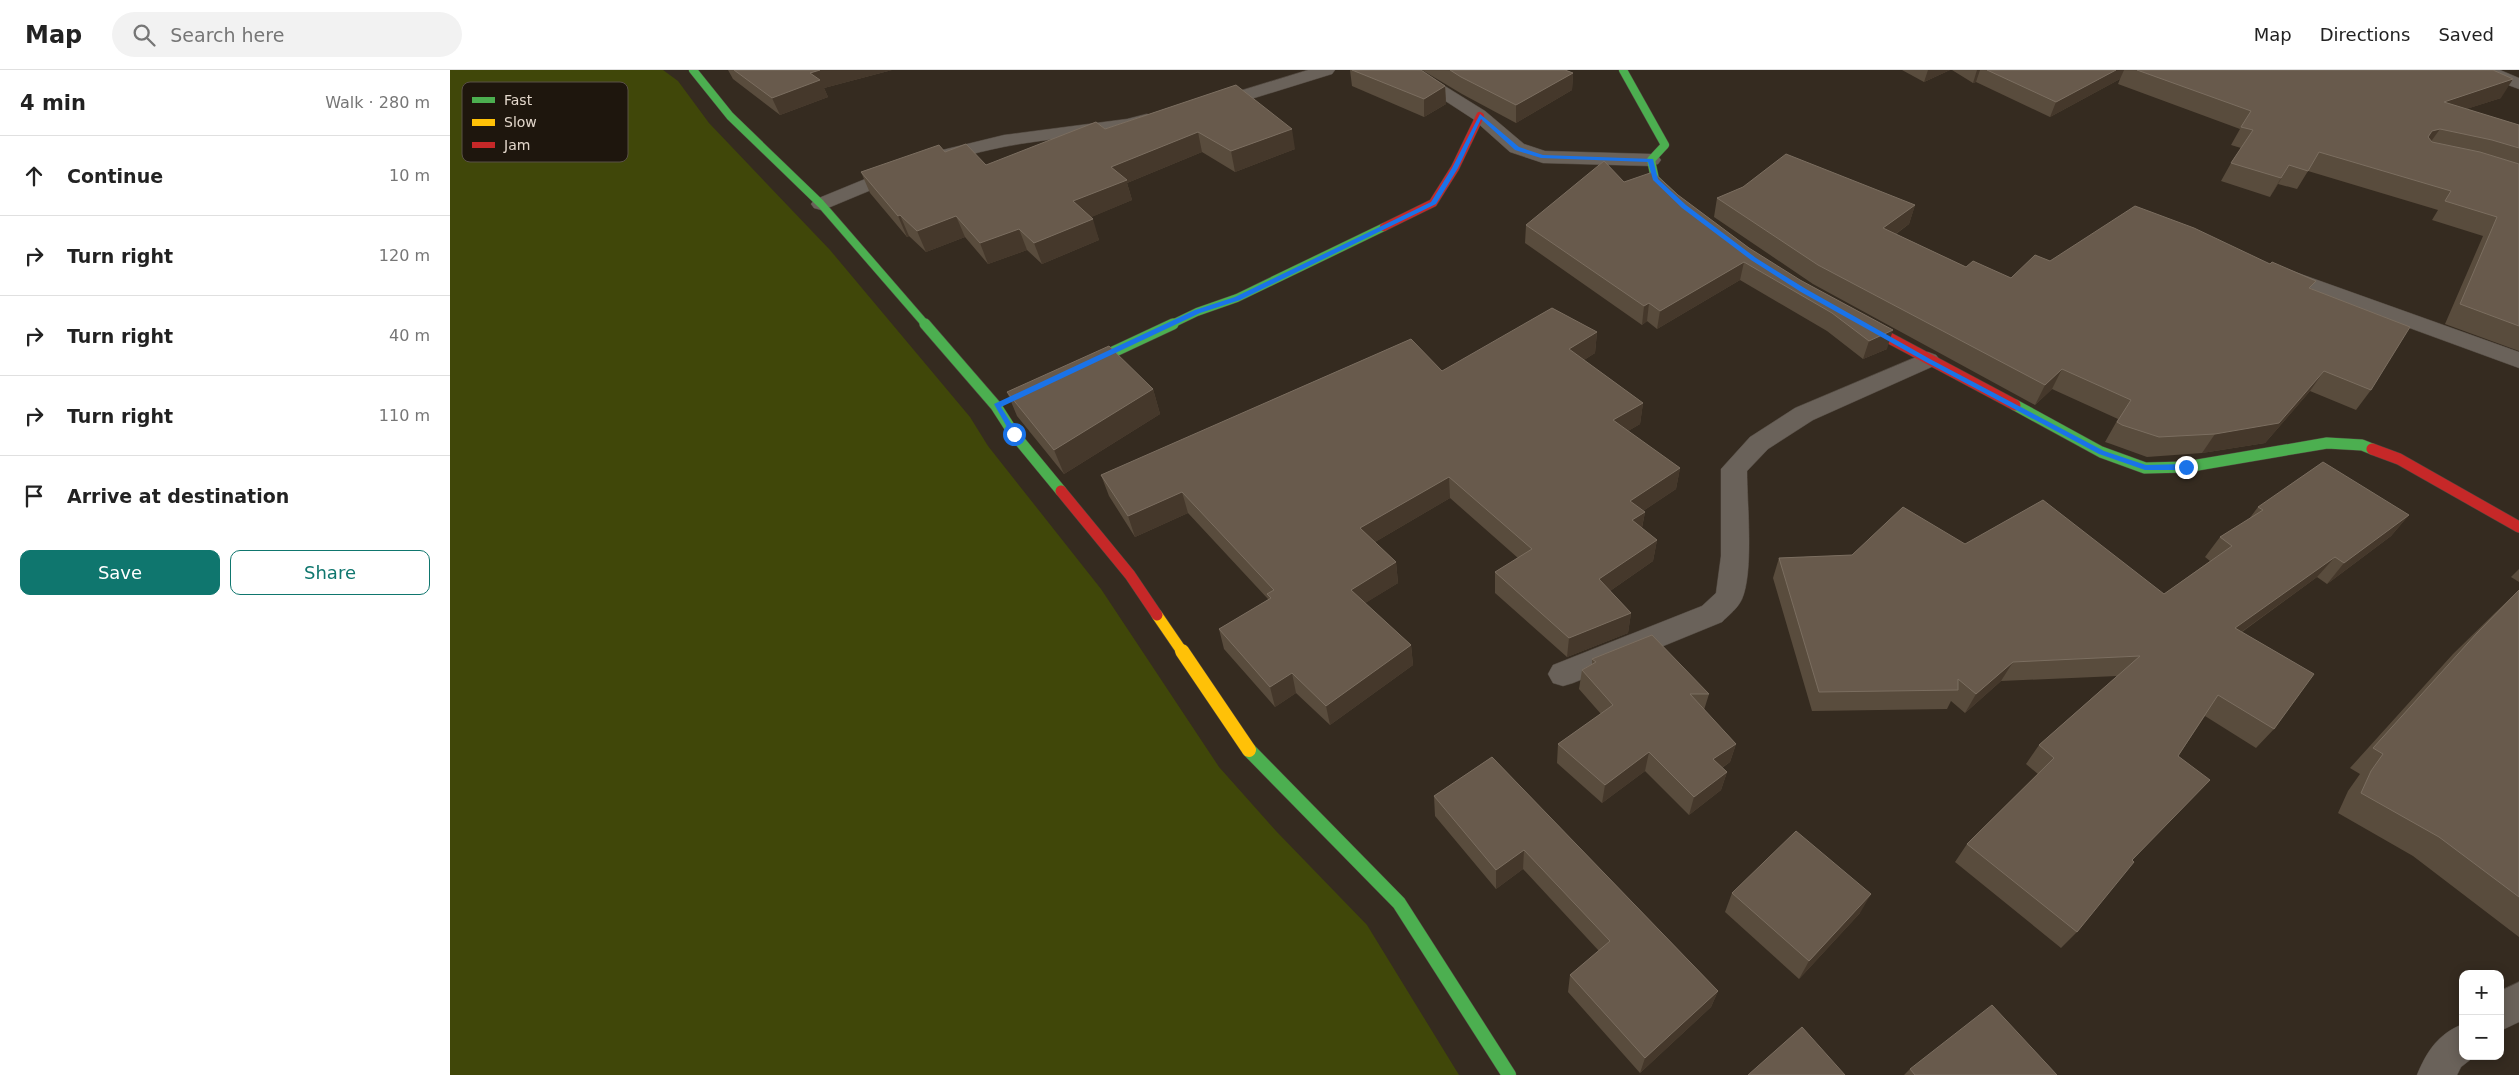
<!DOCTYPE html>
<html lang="en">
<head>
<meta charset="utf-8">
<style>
	:root { --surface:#fff; --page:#f2f2f2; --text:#222; --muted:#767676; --line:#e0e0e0; --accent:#0f766e }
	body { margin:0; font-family:"DejaVu Sans",sans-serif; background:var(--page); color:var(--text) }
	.controls { position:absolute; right:15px; bottom:15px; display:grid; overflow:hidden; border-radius:10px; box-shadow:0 2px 12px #0003 }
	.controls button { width:45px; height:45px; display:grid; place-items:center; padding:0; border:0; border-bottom:1px solid var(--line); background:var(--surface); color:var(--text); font:25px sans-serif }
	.stop { position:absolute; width:15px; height:15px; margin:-11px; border:4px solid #1a73e8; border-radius:50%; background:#fff }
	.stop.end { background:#1a73e8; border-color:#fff; box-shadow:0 1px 5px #0008 }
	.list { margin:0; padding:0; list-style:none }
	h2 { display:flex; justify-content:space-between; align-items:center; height:65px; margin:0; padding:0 20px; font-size:21px }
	h2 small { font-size:16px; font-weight:400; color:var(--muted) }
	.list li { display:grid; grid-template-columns:32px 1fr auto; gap:15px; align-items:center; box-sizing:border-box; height:80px; padding:0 20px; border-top:1px solid var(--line) }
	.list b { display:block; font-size:19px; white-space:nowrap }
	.list em { font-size:16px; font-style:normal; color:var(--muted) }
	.actions { display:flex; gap:10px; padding:15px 20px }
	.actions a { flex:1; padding:11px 0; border:1px solid var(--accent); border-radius:10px; text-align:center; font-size:18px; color:var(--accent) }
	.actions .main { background:var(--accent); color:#fff }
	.icon { flex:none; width:28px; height:28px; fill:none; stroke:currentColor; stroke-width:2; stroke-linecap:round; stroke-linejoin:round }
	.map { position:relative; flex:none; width:2069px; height:1005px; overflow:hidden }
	header { display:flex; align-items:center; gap:30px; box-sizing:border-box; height:70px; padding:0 25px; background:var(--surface); border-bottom:1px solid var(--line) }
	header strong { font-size:24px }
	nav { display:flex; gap:28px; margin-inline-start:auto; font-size:18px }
	.search { width:350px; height:45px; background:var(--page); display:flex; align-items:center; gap:12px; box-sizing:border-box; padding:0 18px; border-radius:28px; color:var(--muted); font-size:19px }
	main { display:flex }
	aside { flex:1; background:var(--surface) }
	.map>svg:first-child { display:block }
	.green { fill:#404709 }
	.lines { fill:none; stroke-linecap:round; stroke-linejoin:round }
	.street-casing { stroke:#50473e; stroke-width:1 }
	.fast-far2-casing { stroke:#50473e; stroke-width:9 }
	.fast-far1-casing { stroke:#50473e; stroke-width:12 }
	.fast-casing { stroke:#50473e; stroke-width:15 }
	.slow-far1-casing { stroke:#50473e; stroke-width:12 }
	.slow-casing { stroke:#50473e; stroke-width:15 }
	.jam-far1-casing { stroke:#50473e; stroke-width:9 }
	.jam-casing { stroke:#50473e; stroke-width:12 }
	.street { fill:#6a625a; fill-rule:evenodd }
	.fast-far2 { stroke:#4caf50; stroke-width:8 }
	.fast-far1 { stroke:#4caf50; stroke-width:11 }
	.fast { stroke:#4caf50; stroke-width:14 }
	.slow-far1 { stroke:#ffc107; stroke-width:11 }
	.slow { stroke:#ffc107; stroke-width:14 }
	.jam-far1 { stroke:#c62828; stroke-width:8 }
	.jam { stroke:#c62828; stroke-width:11 }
	.wall { fill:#594c3d }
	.shaded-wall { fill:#45382b }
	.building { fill:#685a4c; stroke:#7b6e60 }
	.route { fill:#1a73e8 }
	.key { fill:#1e160d; stroke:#595046; stroke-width:1 }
	.key-label { font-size:14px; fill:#e3d7cb }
</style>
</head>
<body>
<header>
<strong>Map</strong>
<div class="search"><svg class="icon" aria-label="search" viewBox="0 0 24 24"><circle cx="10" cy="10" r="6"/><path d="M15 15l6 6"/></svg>Search here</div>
<nav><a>Map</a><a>Directions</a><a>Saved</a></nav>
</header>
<main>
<aside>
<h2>4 min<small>Walk · 280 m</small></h2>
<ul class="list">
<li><svg class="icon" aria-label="ahead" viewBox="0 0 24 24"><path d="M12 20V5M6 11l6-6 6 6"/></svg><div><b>Continue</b></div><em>10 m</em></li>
<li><svg class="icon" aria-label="right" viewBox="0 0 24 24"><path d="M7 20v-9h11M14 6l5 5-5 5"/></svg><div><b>Turn right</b></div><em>120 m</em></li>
<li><svg class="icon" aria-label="right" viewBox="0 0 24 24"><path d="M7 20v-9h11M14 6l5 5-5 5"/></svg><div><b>Turn right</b></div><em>40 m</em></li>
<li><svg class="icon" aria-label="right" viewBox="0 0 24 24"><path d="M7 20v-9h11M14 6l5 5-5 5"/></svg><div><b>Turn right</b></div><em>110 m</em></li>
<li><svg class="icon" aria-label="arrive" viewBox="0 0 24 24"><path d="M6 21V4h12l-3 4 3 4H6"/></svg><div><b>Arrive at destination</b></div></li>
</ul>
<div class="actions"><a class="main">Save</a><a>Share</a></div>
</aside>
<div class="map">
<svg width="2069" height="1005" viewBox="0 0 2069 1005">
	<rect width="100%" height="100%" fill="#352b20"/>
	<!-- green -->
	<path class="green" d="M0 0H213L228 11 259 53 380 180 520 347 538 376 651 519 769 697 826 761 917 855 1009 1005H0Z"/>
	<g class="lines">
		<defs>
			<g id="street">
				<path d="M858 0H885L882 4 769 39H757L754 35 757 31Z"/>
				<path d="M948 0H969L1035 41 1074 74 1095 81 1201 84 1208 86 1211 90 1208 94 1201 96 1093 93 1060 82 1023 49Z"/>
				<path d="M2025 0H2050L2069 8V19L2028 4Z"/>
				<path d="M697 44 704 46 706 50 704 54C654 66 603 67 553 77 492 89 436 114 378 138L371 140 364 138 361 134 364 130 476 84 554 65 677 49Z"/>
				<path d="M1828 196 2069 282V298L1820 207 1817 202 1820 197Z"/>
				<path d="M1478 282 1486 285 1490 290 1486 295 1363 350 1318 379 1297 401C1297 433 1304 501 1292 529 1288 538 1279 545 1272 552L1123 613 1113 616 1103 613 1098 604 1103 595 1252 536 1266 523 1271 486V399L1300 367 1345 338Z"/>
				<path d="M2069 912V952L2050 961V921Z"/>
				<path d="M2013 954V986H2025L2011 997 2007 1005H1967C1977 981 1988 964 2013 954Z"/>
			</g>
			<g id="fast-far2">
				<path d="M243 0 280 46 371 134 476 255"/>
				<path d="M1173 0 1215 75 1201 90 1205 109 1227 130"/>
				<path d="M720 255 747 242 787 228 934 157"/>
			</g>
			<g id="fast-far1">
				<path d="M475 254 546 336 564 364 611 421"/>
				<path d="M631 297 723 254"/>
				<path d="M1565 335 1651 382 1695 398 1736 397 1877 373 1912 375 1922 379"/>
			</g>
			<path id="fast" d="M799 680 949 833 1059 1005"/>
			<path id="slow-far1" d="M707 545 733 583"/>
			<path id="slow" d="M732 581 799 680"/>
			<g id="jam-far1">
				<path d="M934 157 983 133 1005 98 1030 46"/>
				<path d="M1408 251 1415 255"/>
			</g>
			<g id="jam">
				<path d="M1413 254 1565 335"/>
				<path d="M1922 379 1949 389 2069 457"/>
				<path d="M611 421 680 505 707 545"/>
			</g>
		</defs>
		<!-- street casing -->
		<use href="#street" class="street-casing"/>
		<!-- fast-far2 casing -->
		<use href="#fast-far2" class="fast-far2-casing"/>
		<!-- fast-far1 casing -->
		<use href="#fast-far1" class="fast-far1-casing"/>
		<!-- fast casing -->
		<use href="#fast" class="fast-casing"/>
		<!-- slow-far1 casing -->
		<use href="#slow-far1" class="slow-far1-casing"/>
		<!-- slow casing -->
		<use href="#slow" class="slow-casing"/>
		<!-- jam-far1 casing -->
		<use href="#jam-far1" class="jam-far1-casing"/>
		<!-- jam casing -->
		<use href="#jam" class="jam-casing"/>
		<!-- street -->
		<use href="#street" class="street"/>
		<!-- fast-far2 -->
		<use href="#fast-far2" class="fast-far2"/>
		<!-- fast-far1 -->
		<use href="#fast-far1" class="fast-far1"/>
		<!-- fast -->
		<use href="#fast" class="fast"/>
		<!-- slow-far1 -->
		<use href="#slow-far1" class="slow-far1"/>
		<!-- slow -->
		<use href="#slow" class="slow"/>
		<!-- jam-far1 -->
		<use href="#jam-far1" class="jam-far1"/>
		<!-- jam -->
		<use href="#jam" class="jam"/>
	</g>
	<!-- wall -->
	<g class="wall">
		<path d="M278 0H442L374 18 378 27 330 45 283 9Z"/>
		<path d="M900 0H971L995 16 996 34 974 47 902 16Z"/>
		<path d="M972 0H1115L1123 3 1122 20 1066 53 1012 24Z"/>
		<path d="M1452 0H1500L1474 12Z"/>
		<path d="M1502 0H2043L2051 28 2016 39 2069 55V281L1995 254 2033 166 1982 150 1988 140 1858 101 1847 119 1828 114 1820 127 1771 111 1781 93 1791 78 1781 75 1790 59 1668 14 1670 9 1600 47 1526 12 1523 13Z"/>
		<path d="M786 15 845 79 785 102 752 82 677 113 682 130 641 147 649 170 592 194 577 180 538 194 515 167 476 182 459 166 457 167 420 123 411 102 495 82 536 95 655 59Z"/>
		<path d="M1174 112 1228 125 1299 178 1437 279 1413 289 1377 261 1290 210 1207 259 1197 251 1192 255 1075 173 1076 155Z"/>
		<path d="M1267 128 1465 135 1459 154 1446 164 1516 197 1561 208 1600 191 1861 218 1921 320 1906 340 1860 321 1815 373 1752 383 1697 387 1661 374 1655 372 1668 349 1602 319 1585 335 1363 214 1264 147Z"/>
		<path d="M1147 262 1145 283 1134 290 1193 333 1190 354 1178 361 1230 398 1226 419 1193 441 1195 442 1192 458 1207 470 1203 491 1160 521 1181 543 1178 563 1117 587 1045 523V502L1068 488 1000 428 925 472 946 492 948 513 915 533 961 575 963 595 880 655 846 623 825 637 774 579 769 559 818 530V529L738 443 685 467 659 426 651 405 992 301Z"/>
		<path d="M703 319 710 344 614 404 567 346 557 322Z"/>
		<path d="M1808 437 1959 445 1941 466 1877 514 1867 507 1792 562 1824 659 1806 678 1755 646 1728 686 1682 790 1627 862 1611 878 1505 792 1517 774 1588 704 1576 694 1589 675 1667 606 1551 611 1515 643 1501 631 1497 639 1362 641 1323 508 1329 488 1402 485 1515 474 1714 524 1760 491 1755 487 1770 467 1799 449Z"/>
		<path d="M2069 499V512L2061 507Z"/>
		<path d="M2069 520V867L1963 786 1888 743 1898 721 1910 704 1900 698 2003 584 2046 542Z"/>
		<path d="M1142 589 1259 624 1254 640 1286 674 1280 692 1272 698 1277 702 1271 720 1239 745 1195 701 1152 733 1107 693 1108 674 1151 644 1129 619 1132 600 1142 594Z"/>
		<path d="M1042 687 1268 921 1261 937 1190 1003 1118 922 1120 905 1149 881 1073 799 1046 819 985 746 984 726Z"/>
		<path d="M1282 823 1410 843 1349 909 1275 842Z"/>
		<path d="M1460 999 1607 1005H1454Z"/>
	</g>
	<!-- shaded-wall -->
	<g class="shaded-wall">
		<path d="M370 0H442L374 18 378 27 330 45 322 28 360 3Z"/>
		<path d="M1478 0H1500L1474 12Z"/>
		<path d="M1527 0H1530L1526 12 1523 13Z"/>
		<path d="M1666 0H1674L1670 9 1600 47 1606 32Z"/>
		<path d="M1123 3 1122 20 1066 53V35Z"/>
		<path d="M2063 9 2051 28 1982 50 1994 32Z"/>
		<path d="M995 16 996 34 974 47V29Z"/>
		<path d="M842 59 845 79 785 102 781 81Z"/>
		<path d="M1990 59 1977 77 1965 85 1982 61Z"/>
		<path d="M748 62 752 82 677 113 682 130 630 152 623 131 661 97Z"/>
		<path d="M1839 95 1828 114 1820 127 1831 108Z"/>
		<path d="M1465 135 1459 154 1427 177 1433 158Z"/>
		<path d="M450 145 459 166 457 167 448 146Z"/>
		<path d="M506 146 515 167 476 182 467 161Z"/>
		<path d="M643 149 649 170 592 194 584 173Z"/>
		<path d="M569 159 577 180 538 194 530 173Z"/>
		<path d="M1294 192 1290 210 1207 259 1210 241Z"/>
		<path d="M1199 233 1197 251 1192 255 1194 236Z"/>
		<path d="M1443 260 1437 279 1413 289 1419 271Z"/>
		<path d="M1147 262 1145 283 1118 300 1119 279Z"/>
		<path d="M1612 299 1602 319 1585 335 1595 315Z"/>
		<path d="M1874 301 1860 321 1815 373 1752 383 1765 364Z"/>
		<path d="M703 319 710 344 614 404 604 380Z"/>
		<path d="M1193 333 1190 354 1161 371 1163 350Z"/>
		<path d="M1230 398 1226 419 1178 451 1180 431Z"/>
		<path d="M999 407 1000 428 913 479 910 458Z"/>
		<path d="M732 422 738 443 685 467 678 446Z"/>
		<path d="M1195 442 1191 462 1182 450Z"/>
		<path d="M1959 445 1941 466 1877 514 1894 493Z"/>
		<path d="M1207 470 1203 491 1147 530 1149 509Z"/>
		<path d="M1885 487 1867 507 1769 578 1785 558Z"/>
		<path d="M946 492 948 513 904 540 901 520Z"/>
		<path d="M1181 543 1178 563 1117 587 1119 568Z"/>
		<path d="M961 575 963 595 880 655 876 636Z"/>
		<path d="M1563 592 1551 611 1515 643 1526 624Z"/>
		<path d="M842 603 846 623 825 637 820 617Z"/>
		<path d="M1286 674 1280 692 1258 707 1263 689Z"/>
		<path d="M1199 682 1195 701 1152 733 1155 715Z"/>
		<path d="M1277 702 1271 720 1239 745 1244 727Z"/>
		<path d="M1074 780 1073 799 1046 819V800Z"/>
		<path d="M1421 824 1410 843 1349 909 1359 891Z"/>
		<path d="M1268 921 1261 937 1190 1003 1195 988Z"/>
	</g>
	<!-- building -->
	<g class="building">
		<path d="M284 0H370L360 3 370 10 322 28Z"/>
		<path d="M902 0H971L995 16 974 29Z"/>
		<path d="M1000 0H1115L1123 3 1066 35 1011 7Z"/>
		<path d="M1537 0H1666L1606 32Z"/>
		<path d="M1687 0H2043L2063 9 1994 32 2069 55V78L2042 70 1990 59 1982 61 1978 67 1982 72 2030 82 2069 94V256L2010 234 2047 147 1995 131 2001 121 1869 82 1858 101 1839 95 1831 108 1781 93 1803 60 1791 57 1801 41Z"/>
		<path d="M786 15 842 59 781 81 748 62 661 97 677 110 623 131 643 149 584 173 569 159 530 173 506 146 467 161 450 145 448 146 411 102 489 75 495 82 516 74 536 95 646 52 655 59Z"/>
		<path d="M1336 84 1465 135 1433 158 1516 197 1523 191 1561 208 1585 185 1600 191 1685 136 1744 158 1820 194 1822 192 1866 211 1859 218 1960 257 1921 320 1874 301 1829 353 1765 364 1709 367 1672 355 1667 352 1681 330 1612 299 1595 315 1368 195 1267 128 1293 117Z"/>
		<path d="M1154 91 1174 112 1203 102 1228 125 1299 178 1350 210 1443 260 1419 271 1382 243 1294 192 1210 241 1199 233 1194 236 1076 155Z"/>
		<path d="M1102 238 1147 262 1119 279 1193 333 1163 350 1230 398 1180 431 1195 442 1182 450 1207 470 1149 509 1181 543 1119 568 1045 502 1082 479 999 407 910 458 946 492 901 520 961 575 876 636 842 603 820 617 769 559 821 528 817 524 824 520 732 422 678 446 651 405 961 269 992 301Z"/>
		<path d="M659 276 703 319 604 380 557 322Z"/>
		<path d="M1873 392 1959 445 1894 493 1885 487 1785 558 1864 604 1824 659 1768 625 1728 686 1760 710 1682 790 1684 792 1627 862 1517 774 1604 688 1589 675 1690 586 1563 592 1526 624 1508 609V620L1369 622 1329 488 1402 485 1453 437 1515 474 1593 430 1714 524 1782 476 1770 467 1813 440 1808 437Z"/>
		<path d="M2069 520V827L1989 767 1911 723 1921 701 1933 684 1923 678 2027 563Z"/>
		<path d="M1202 565 1259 624H1240L1286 674 1263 689 1277 702 1244 727 1199 682 1155 715 1108 674 1163 635 1132 600 1146 592 1142 589Z"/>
		<path d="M1042 687 1268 921 1195 988 1120 905 1160 871 1074 780 1046 800 984 726Z"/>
		<path d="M1346 761 1421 824 1359 891 1282 823Z"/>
		<path d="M1542 935 1607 1005H1465L1460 999Z"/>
		<path d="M1352 957 1395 1005H1298Z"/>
	</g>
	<!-- route -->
	<path class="route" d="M1030 44 1069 77 1093 85 1203 89 1208 109 1236 135 1306 188 1356 219 1480 289 1654 381 1696 395 1736 394 1740 397 1736 400H1695L1649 384 1476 292 1351 222 1301 190 1232 138 1203 110 1198 92 1091 88 1065 80 1031 49 1008 98 986 134 790 230 750 243 551 337 568 364 562 366 544 334 745 240 785 227 981 132 1002 98Z"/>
	<!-- legend -->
	<rect x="12" y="12" width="166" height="80" rx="8" class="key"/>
	<rect x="22" y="27" width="23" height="6" fill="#4caf50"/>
	<rect x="22" y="49" width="23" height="7" fill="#ffc107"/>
	<rect x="22" y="72" width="23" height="6" fill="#c62828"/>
	<g class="key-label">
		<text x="54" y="35">Fast</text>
		<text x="54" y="57">Slow</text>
		<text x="54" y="80">Jam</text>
	</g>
</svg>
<div class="controls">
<button>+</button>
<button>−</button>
</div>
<div class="stop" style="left:564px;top:364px"></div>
<div class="stop end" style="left:1736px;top:397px"></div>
</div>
</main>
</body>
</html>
